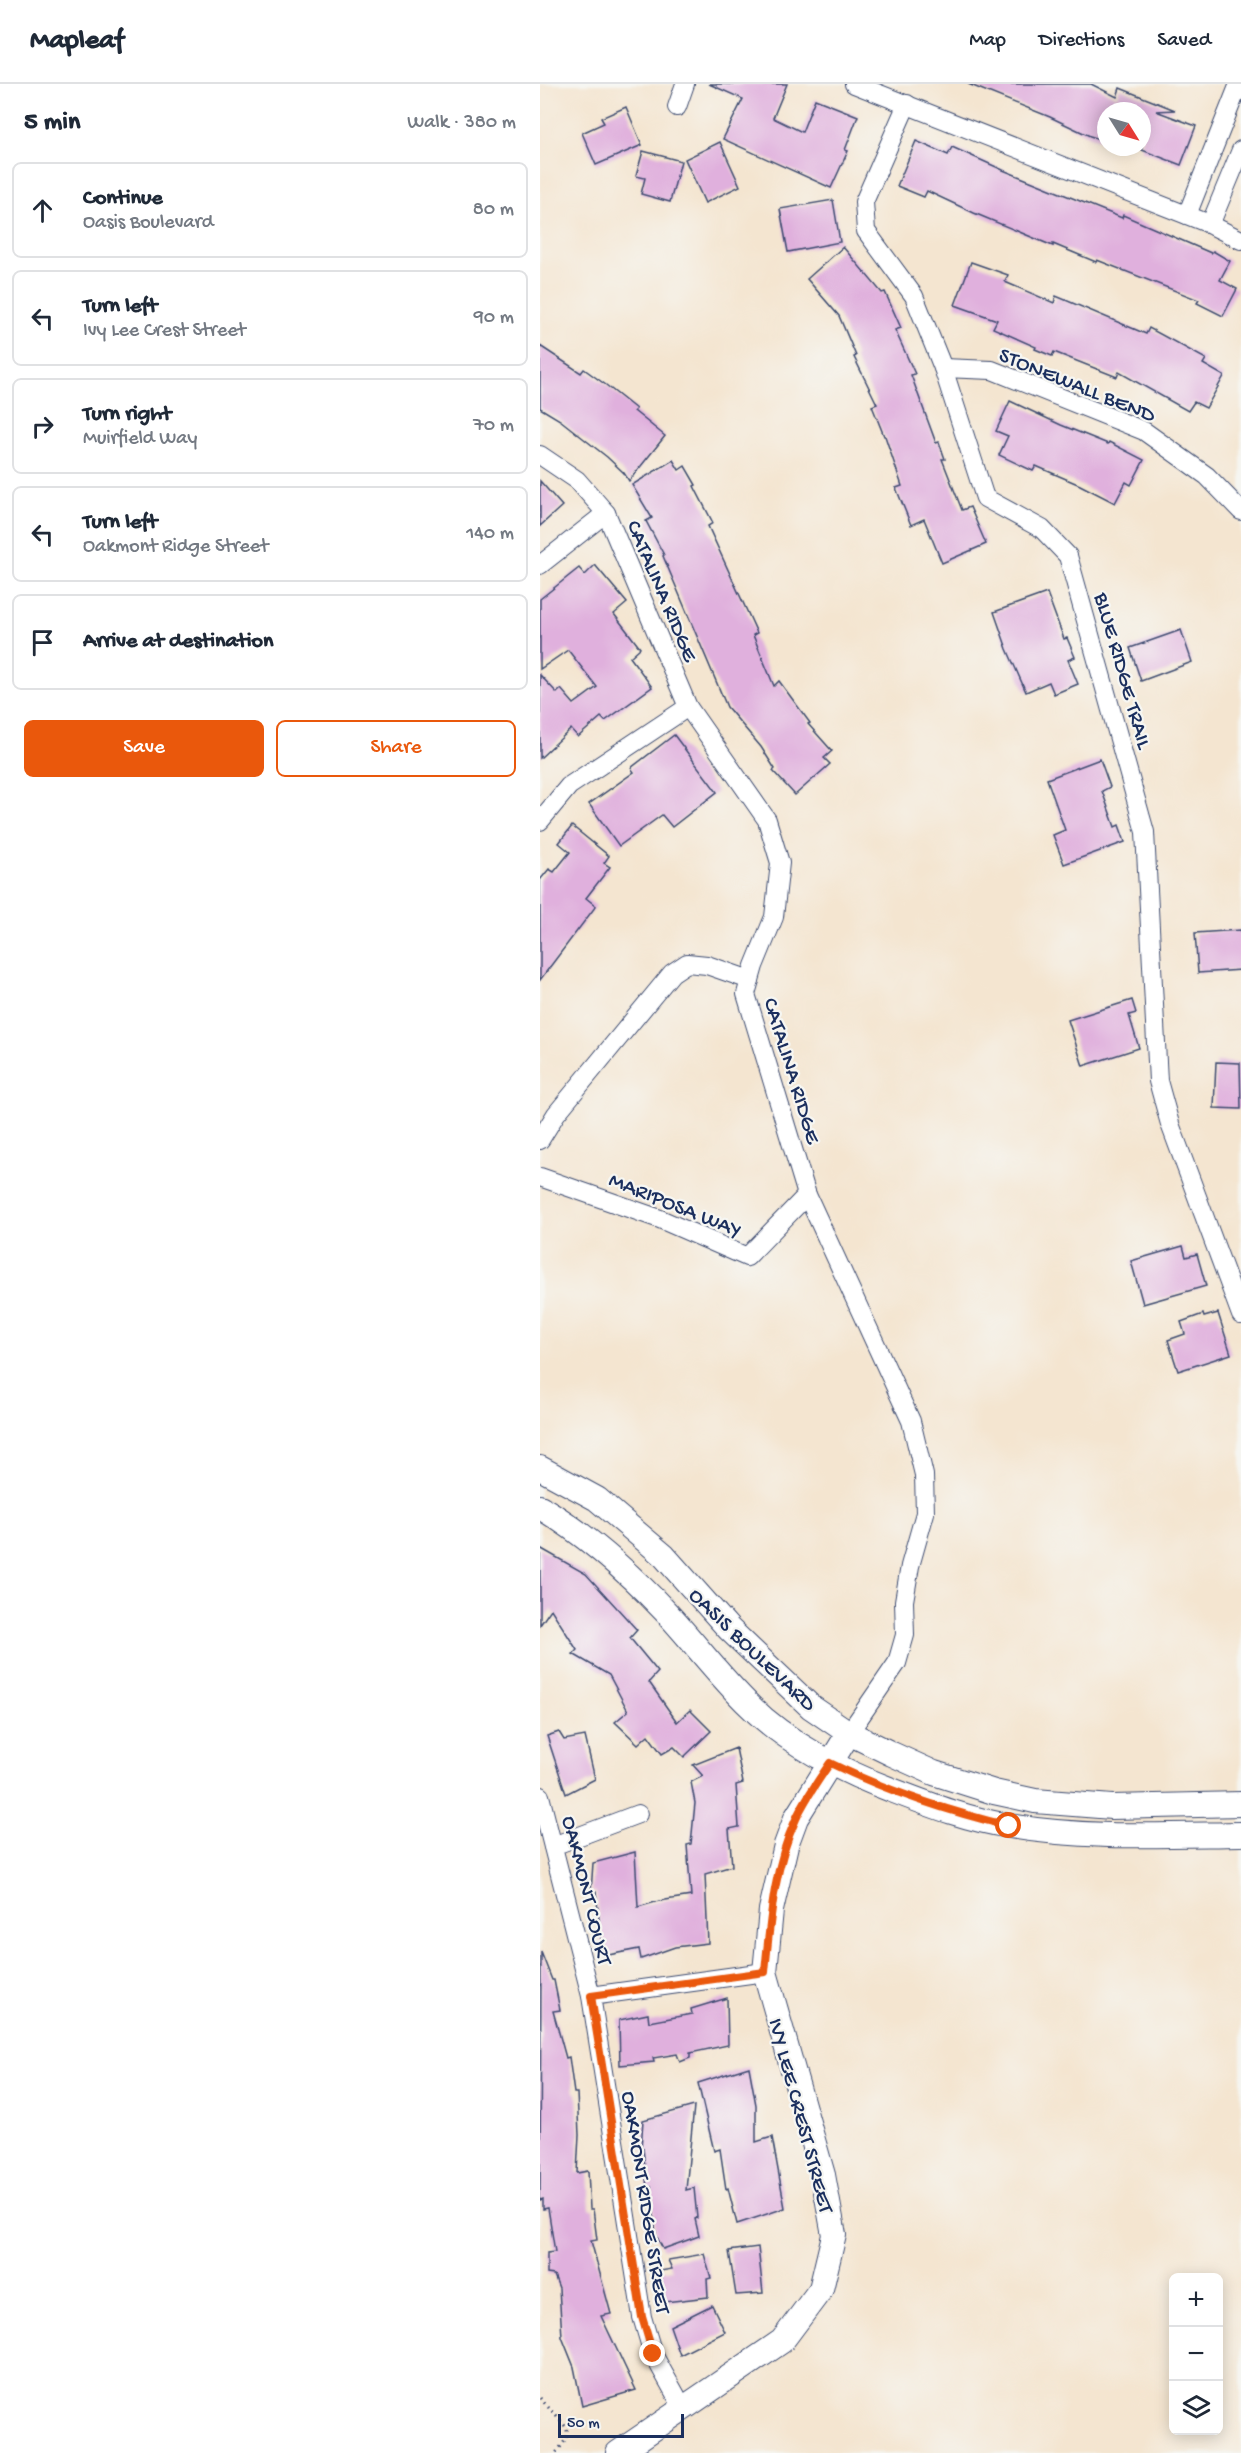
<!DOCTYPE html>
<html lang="en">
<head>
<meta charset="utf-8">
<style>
	:root { --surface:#fff; --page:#f2f2f3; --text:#1f2937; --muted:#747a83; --line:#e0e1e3; --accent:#ea580c }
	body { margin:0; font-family:"Gochi Hand",sans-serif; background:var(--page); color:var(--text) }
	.controls { position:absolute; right:18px; bottom:18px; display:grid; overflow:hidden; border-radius:9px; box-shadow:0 3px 15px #0003 }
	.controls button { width:54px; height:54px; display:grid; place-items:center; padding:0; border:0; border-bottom:2px solid var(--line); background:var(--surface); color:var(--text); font:30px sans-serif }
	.compass { position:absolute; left:557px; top:18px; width:54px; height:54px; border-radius:50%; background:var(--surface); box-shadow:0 3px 15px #0003; rotate:127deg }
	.scale { position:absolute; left:18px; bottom:15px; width:126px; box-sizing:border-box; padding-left:6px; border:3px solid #1b2f5e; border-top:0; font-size:16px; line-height:21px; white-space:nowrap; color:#1b2f5e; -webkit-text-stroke:4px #f6f6f2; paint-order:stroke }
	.stop { position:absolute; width:18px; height:18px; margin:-14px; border:4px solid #ea580c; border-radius:50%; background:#fff }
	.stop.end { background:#ea580c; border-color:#fff; box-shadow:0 2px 6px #0008 }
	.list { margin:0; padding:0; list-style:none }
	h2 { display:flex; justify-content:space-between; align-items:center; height:78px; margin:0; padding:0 24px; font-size:26px }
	h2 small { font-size:20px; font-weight:400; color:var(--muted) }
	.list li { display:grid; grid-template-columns:39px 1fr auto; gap:18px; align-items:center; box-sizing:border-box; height:96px; margin:0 12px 12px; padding:0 12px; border:2px solid var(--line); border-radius:9px }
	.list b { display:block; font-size:22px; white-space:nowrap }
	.list p { margin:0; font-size:20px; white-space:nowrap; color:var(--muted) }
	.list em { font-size:20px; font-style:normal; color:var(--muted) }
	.actions { display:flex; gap:12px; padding:18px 24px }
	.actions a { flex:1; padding:14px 0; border:2px solid var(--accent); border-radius:9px; text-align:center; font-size:21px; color:var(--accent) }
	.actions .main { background:var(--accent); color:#fff }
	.icon { flex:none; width:33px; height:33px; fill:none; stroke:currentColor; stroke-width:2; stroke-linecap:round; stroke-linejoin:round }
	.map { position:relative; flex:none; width:701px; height:2369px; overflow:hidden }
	header { display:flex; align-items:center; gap:36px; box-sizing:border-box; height:84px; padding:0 30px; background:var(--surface); border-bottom:2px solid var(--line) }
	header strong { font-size:28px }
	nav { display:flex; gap:33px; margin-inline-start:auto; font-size:21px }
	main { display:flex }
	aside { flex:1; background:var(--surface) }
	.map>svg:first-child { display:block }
	.building { fill:#e0b0dd }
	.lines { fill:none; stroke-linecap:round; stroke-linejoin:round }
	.minor-casing { stroke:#3c4a6f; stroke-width:20 }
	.tertiary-casing { stroke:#3c4a6f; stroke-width:26 }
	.path { stroke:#3c4a6f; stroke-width:3; stroke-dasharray:1.5 4.5; stroke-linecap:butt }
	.minor { stroke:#fff; stroke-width:18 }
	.tertiary { stroke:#fff; stroke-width:24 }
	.route { stroke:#ea580c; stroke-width:8 }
	.labels { text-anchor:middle; stroke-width:4.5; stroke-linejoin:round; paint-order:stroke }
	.street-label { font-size:22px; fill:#1b2f5e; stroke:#f6f6f2 }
</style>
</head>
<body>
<header>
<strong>Mapleaf</strong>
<nav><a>Map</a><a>Directions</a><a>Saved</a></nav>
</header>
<main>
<aside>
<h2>5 min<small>Walk · 380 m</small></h2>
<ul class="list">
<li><svg class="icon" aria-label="ahead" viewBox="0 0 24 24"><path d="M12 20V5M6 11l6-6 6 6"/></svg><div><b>Continue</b><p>Oasis Boulevard</p></div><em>80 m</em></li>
<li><svg class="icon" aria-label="left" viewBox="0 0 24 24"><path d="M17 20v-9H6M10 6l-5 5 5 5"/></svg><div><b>Turn left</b><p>Ivy Lee Crest Street</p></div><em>90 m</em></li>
<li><svg class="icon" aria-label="right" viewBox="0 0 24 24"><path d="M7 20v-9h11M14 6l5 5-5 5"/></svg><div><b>Turn right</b><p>Muirfield Way</p></div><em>70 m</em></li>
<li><svg class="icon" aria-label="left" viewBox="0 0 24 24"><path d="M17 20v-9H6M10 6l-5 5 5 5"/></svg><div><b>Turn left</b><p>Oakmont Ridge Street</p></div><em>140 m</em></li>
<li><svg class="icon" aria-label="arrive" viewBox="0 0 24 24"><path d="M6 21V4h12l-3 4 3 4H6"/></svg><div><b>Arrive at destination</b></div></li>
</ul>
<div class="actions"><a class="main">Save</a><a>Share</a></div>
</aside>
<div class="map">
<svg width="701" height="2369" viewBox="0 0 701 2369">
	<rect width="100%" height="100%" fill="#f6f6f2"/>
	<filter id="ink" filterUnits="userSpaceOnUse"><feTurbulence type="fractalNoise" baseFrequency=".0167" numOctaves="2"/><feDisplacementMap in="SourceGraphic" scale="12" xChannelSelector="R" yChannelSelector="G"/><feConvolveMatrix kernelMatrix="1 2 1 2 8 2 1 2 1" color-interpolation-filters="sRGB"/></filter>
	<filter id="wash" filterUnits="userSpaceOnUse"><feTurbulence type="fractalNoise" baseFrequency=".008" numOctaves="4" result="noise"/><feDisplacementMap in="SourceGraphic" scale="24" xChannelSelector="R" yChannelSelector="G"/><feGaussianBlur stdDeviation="1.35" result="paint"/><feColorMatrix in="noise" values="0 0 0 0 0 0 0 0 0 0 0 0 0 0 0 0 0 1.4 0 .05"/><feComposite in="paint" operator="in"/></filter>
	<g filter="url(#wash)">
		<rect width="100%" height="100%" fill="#f4e5d0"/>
		<g id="blocks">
			<!-- building -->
			<g class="building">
				<path d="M169 0H247L233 34 262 48 275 15 318 32 305 66 308 67 291 104 183 55 203 15Z"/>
				<path d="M428 0H551L577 13 580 4 635 26 616 27 656 42 641 81 602 66V27H566V57L550 52 510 33Z"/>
				<path d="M86 23 102 61 56 81 42 49 64 39 61 34Z"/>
				<path d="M376 57 408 71 412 63 463 86 582 134 583 131 671 169 673 167 690 177 680 196 697 205 683 232 657 219 659 216 557 176 556 178 513 160V162L434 129 387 107 384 113 357 102Z"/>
				<path d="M180 58 200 102 165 119 145 75Z"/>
				<path d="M103 67 141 77 130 118 101 110 105 94 96 92Z"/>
				<path d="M293 116 300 158 248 168 240 125Z"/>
				<path d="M303 163 342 209 345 208 361 244 355 246 375 290 371 291 396 359 399 358 405 375H402L422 426 430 423 446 460 402 479 384 435 371 441 356 404 362 402 345 352H344L332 322 337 320 314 273 316 272 299 232 267 195Z"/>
				<path d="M431 178 468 191 465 198 514 219 516 212 606 250 609 244 666 275 663 280 684 292 666 324 654 318 648 327 579 288 577 293 514 268 512 272 495 265 496 263 453 244 457 236 415 221Z"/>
				<path d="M0 262 41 289 44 285 66 301 96 325 94 327 125 352 89 397 84 389 67 373 20 336 0 324Z"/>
				<path d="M470 317 521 341 568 360 569 358 604 376 591 401 586 398 575 419 540 401 496 382 493 387 459 371 468 352 456 347Z"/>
				<path d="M133 376 139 386 145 382 156 401 154 402 173 439 168 442 217 549 213 551 234 602 239 597 270 639 268 640 292 667 284 674 290 680 255 711 233 687 235 685 221 663 187 623 123 472 124 471 106 437 112 434 92 401Z"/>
				<path d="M0 397 22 422 0 442Z"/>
				<path d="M55 481 87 519 74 530 100 564 90 573 112 603 65 637 61 633 38 653 31 645 0 674V591L17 609 21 605 34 620 57 603 28 566 0 585V515L39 484 45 491Z"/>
				<path d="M507 509 524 555 527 554 535 573 528 576 538 600 514 610 509 598 486 608 467 565 454 528Z"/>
				<path d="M641 546 652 578 601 597 590 564Z"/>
				<path d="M134 651 177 708 132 743 122 731 79 762 49 720 94 688 91 684Z"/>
				<path d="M560 675 570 703 562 707 575 743 579 741 585 758 524 780 513 751 525 746 507 695Z"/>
				<path d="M32 742 69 772 64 779 70 783 46 814 56 822 0 896V796L9 785 14 788 30 768 19 759Z"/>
				<path d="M701 846V886L658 889 655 849Z"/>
				<path d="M592 916 596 929 589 931 599 964 543 982 528 936Z"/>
				<path d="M676 978 700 979 701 1025 674 1024Z"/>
				<path d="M643 1162 646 1173 657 1170 666 1202 603 1220 591 1177Z"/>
				<path d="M678 1229 691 1270 638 1287 628 1256 645 1250 641 1238 663 1230 664 1233Z"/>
				<path d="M0 1464 46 1490 97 1546 90 1554 118 1588 109 1598 137 1638 150 1626 171 1647 144 1673 134 1663 122 1670 108 1651 98 1660 75 1638 88 1627 69 1591 33 1570 37 1566 11 1525 0 1541Z"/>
				<path d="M19 1648 24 1656 45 1652 55 1695 26 1710 7 1652Z"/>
				<path d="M196 1664 203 1699 196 1701 199 1743 189 1745 192 1782 165 1790 168 1859 135 1863 101 1875 99 1865 63 1872 56 1808H51L53 1779 95 1768 98 1823 119 1817 151 1812 147 1761 151 1760 155 1719 151 1698 163 1692 153 1681Z"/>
				<path d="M1 1868 12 1896H14L20 1926 13 1927 26 1974 29 1973 34 2009H37L39 2051 37 2089 48 2087 50 2125H53L57 2156 51 2157 71 2230 61 2232 96 2306 42 2322 34 2283 22 2253 19 2204 14 2191 7 2190V2169L15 2168 8 2124 3 2125V2115L0 2116Z"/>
				<path d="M187 1914 188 1961 150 1969V1974L140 1978 137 1970 113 1974 114 1978 80 1981 79 1936 108 1930 109 1938 152 1930 151 1925Z"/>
				<path d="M209 1983 216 2021V2058L232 2053 245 2124 197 2140 188 2104 186 2105 180 2065 174 2067 158 1999Z"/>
				<path d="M154 2022 146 2106 154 2104 157 2134 155 2135 159 2152 123 2165 116 2151 111 2103 107 2104 103 2064 101 2065 103 2036Z"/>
				<path d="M218 2163 223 2209 196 2211 189 2167Z"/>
				<path d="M164 2170 171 2194 167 2195 168 2213 125 2218 120 2187 132 2185 128 2176Z"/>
				<path d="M172 2221 185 2248 140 2271 130 2242Z"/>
			</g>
		</g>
	</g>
	<g filter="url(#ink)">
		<use href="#blocks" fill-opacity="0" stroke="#3c4a6f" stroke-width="1.5"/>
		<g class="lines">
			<defs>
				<g id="minor">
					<path d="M314 0 667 139 701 156"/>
					<path d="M367 20 324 118 326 147 374 212 403 284 445 414 502 445 528 472 605 748 618 997 630 1040 701 1231"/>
					<path d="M137 23 145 0"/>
					<path d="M647 131 699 0"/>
					<path d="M670 141 701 66"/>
					<path d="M403 284 452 286 604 347 667 392 701 427"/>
					<path d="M0 371 37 396 66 429 148 623 227 736 240 779 234 833 214 882 206 910 267 1111 371 1337 384 1391 385 1429 370 1482 364 1517 365 1551 357 1579 309 1649"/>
					<path d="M0 481 66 429"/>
					<path d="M0 737 29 702 148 623"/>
					<path d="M0 1056 16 1030 132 889 147 879 167 881 210 896"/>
					<path d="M0 1093 120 1135 207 1173 267 1111"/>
					<path d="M0 1712 51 1912 102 2233 113 2270 143 2324"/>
					<path d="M13 1762 98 1730"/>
					<path d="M51 1912 225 1888"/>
				</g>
				<g id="tertiary">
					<path d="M0 1384 57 1415 124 1472 189 1545 271 1623 309 1649 352 1670 394 1689 454 1708 495 1717 572 1723 701 1720"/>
					<path d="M0 1423C47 1451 88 1488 125 1527 154 1558 179 1592 210 1622 246 1658 301 1687 349 1705 388 1720 428 1736 470 1742 546 1755 625 1751 701 1750"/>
					<path d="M78 2369 242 2257 281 2205 294 2151 283 2091 225 1888 231 1826 246 1761 256 1734 309 1649"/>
				</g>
			</defs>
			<!-- minor casing -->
			<use href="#minor" class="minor-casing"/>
			<!-- tertiary casing -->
			<use href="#tertiary" class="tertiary-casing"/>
			<!-- path -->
			<path class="path" d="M0 2314 26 2343C30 2353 22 2361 16 2369"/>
			<!-- minor -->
			<use href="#minor" class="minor"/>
			<!-- tertiary -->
			<use href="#tertiary" class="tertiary"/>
		</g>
	</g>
	<g class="lines" filter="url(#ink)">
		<!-- route -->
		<path class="route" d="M113 2270 102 2233 51 1912 225 1888C230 1837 234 1782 256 1735 265 1715 278 1697 290 1679 347 1707 407 1727 469 1742"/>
	</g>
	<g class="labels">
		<!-- street labels -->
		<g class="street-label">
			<text transform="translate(538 299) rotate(22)" y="8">STONEWALL BEND</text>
			<text transform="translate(124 506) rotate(67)" y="8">CATALINA RIDGE</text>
			<text transform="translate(585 586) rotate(74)" y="8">BLUE RIDGE TRAIL</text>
			<text transform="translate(254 986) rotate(73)" y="8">CATALINA RIDGE</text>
			<text transform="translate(136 1119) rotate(22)" y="8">MARIPOSA WAY</text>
			<text transform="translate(214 1564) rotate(44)" y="8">OASIS BOULEVARD</text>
			<text transform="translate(49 1806) rotate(76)" y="8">OAKMONT COURT</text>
			<text transform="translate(263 2031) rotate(75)" y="8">IVY LEE CREST STREET</text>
			<text transform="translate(108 2118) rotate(81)" y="8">OAKMONT RIDGE STREET</text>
		</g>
	</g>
</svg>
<div class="controls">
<button>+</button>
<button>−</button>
<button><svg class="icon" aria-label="layers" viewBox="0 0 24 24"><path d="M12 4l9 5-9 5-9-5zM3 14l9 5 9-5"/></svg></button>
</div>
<svg class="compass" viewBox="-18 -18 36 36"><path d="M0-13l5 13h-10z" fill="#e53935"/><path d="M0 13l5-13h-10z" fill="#747a83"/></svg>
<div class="scale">50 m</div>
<div class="stop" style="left:469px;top:1742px"></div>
<div class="stop end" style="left:113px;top:2270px"></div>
</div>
</main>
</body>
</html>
